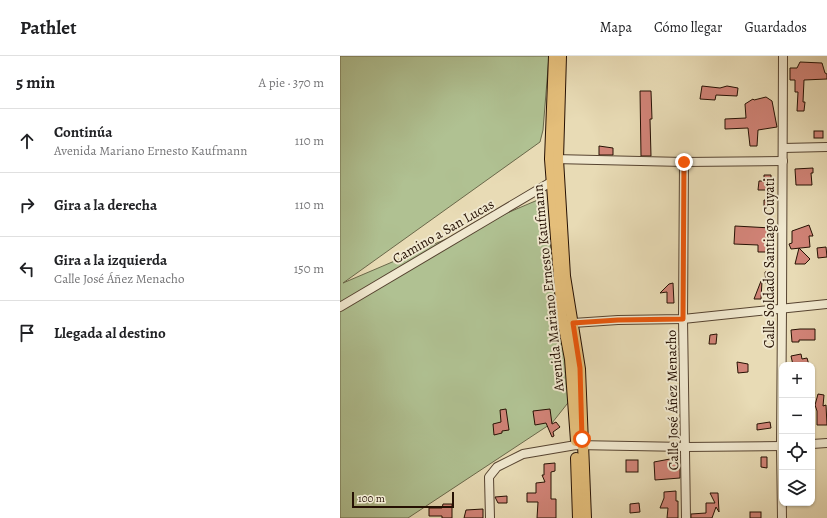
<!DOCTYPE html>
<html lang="es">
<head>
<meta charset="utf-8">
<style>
	:root { --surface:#fff; --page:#f2f2f2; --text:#202124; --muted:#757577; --line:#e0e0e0 }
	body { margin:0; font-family:Alegreya,serif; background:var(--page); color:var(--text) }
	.controls { position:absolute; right:12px; bottom:12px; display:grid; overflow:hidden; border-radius:8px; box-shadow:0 1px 3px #0004 }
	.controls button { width:36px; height:36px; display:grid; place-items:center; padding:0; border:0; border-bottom:1px solid var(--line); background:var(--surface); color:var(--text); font:20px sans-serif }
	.scale { position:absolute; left:12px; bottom:10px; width:102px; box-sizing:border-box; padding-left:4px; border:2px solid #251003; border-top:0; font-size:11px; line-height:14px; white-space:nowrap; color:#251003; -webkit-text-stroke:3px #f0e8cf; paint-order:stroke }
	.stop { position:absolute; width:12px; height:12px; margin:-9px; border:3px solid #ea580c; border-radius:50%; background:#fff }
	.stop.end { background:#ea580c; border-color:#fff; box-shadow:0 1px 4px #0008 }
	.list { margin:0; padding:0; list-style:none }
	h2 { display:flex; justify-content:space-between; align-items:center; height:52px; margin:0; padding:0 16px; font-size:17px }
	h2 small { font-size:13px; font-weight:400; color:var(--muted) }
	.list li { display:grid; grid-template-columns:26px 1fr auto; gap:12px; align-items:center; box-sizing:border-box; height:64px; padding:0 16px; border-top:1px solid var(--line) }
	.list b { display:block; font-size:15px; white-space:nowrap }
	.list p { margin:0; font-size:13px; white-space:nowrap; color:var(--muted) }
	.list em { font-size:13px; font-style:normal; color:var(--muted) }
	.icon { flex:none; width:22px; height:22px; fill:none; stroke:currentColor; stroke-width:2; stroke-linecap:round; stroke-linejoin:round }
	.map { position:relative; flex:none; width:487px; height:462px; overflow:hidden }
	header { display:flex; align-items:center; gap:24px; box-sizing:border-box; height:56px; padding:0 20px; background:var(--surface); border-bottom:1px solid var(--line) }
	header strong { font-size:19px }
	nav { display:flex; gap:22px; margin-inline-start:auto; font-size:14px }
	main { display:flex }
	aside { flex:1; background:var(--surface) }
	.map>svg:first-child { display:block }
	.green { fill:#b0c192; stroke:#6a684a }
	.building { fill:#d18377; stroke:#251003 }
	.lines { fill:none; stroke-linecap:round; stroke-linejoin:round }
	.minor-casing { stroke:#564330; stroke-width:10 }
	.major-casing { stroke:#251003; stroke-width:12 }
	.minor { stroke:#f0e8cf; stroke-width:8 }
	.major { stroke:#e4be7a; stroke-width:10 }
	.route { stroke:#ea580c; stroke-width:5 }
	.labels { text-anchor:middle; stroke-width:4; stroke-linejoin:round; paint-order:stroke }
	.street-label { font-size:14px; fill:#251003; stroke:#f0e8cf }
</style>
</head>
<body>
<header>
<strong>Pathlet</strong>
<nav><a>Mapa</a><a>Cómo llegar</a><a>Guardados</a></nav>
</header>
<main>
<aside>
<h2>5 min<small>A pie · 370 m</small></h2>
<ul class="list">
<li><svg class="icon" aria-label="ahead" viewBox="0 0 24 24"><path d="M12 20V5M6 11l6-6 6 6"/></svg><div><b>Continúa</b><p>Avenida Mariano Ernesto Kaufmann</p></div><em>110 m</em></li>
<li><svg class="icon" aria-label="right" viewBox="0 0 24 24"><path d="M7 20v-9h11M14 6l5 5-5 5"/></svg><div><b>Gira a la derecha</b></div><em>110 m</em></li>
<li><svg class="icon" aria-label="left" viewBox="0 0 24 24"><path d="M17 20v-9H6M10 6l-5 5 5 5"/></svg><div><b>Gira a la izquierda</b><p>Calle José Áñez Menacho</p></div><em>150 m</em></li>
<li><svg class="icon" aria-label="arrive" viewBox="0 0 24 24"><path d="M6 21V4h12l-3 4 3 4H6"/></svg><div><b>Llegada al destino</b></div></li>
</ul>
</aside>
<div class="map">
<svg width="487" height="462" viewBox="0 0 487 462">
	<rect width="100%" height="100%" fill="#e8dbb5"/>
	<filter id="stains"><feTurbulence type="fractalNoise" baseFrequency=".005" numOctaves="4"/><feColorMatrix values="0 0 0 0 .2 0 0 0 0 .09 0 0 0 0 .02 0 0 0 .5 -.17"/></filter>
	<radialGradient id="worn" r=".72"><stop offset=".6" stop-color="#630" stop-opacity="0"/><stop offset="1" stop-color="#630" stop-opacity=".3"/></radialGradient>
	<!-- green -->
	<path class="green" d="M0 0H209L203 74 200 86 3 227 200 143 228 266 231 343 212 367 68 462H0Z"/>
	<!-- building -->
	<g class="building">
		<path d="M460 6 482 7 485 17 487 18V23L464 24 463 46H465L464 55H457L458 36H455V24H450V12H457Z"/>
		<path d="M362 30 380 32 387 30 398 32 397 40 376 39 375 44 360 43Z"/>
		<path d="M300 35H311L312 63H310L311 100H301Z"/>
		<path d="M426 41 432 45 437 71 418 74 417 90H410L408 72 385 73V63L406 62 405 48 413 43 414 44Z"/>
		<rect x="474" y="75" width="9" height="7"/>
		<path d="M259 90 273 92V99H259Z"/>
		<path d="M473 112V117H471L472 129H456L455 113Z"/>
		<path d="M424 119H431V134H418L419 125H424Z"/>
		<path d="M424 144 432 145V151H424Z"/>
		<path d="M469 169 473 180H469L470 191 451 193 449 188 452 187V175Z"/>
		<path d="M395 170 431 172 430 179H429L428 196H418V189L394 188Z"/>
		<path d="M486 191 487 201 478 202 477 192Z"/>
		<path d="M459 192 470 203 465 208H455Z"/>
		<path d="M432 215 433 227 426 228 425 216Z"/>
		<path d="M421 225H422L421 243H414Z"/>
		<path d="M333 227 334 247H327V236L320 237 329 228Z"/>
		<path d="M460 273H475V284H459V286H452L451 274Z"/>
		<path d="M377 278 376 288H369L370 279Z"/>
		<path d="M461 298 462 303 467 302 469 309H453L451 300Z"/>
		<path d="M397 306 408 308V316L398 317Z"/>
		<path d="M478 338 484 339 483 350 486 349 487 369H477V355L475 349Z"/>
		<path d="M166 353 169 374 162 375V377L154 379 153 368 161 366 160 354Z"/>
		<path d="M210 353 212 368 216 366 220 371 213 376 214 380 212 381 206 367 195 369 193 355Z"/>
		<path d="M430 366 431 372 417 374V368Z"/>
		<path d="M421 401H427V412L421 411Z"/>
		<path d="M330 403 340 411V422L315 424 314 406Z"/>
		<rect x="286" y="404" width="12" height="12"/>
		<path d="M215 407V415L211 416V443H216V462H197L198 446H187V437H196V427L205 426 202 419H204V408Z"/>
		<path d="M336 435V445H338V462H327L328 452H320L324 442V436Z"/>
		<path d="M370 437H378L379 456 376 451 372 462H351V458L366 457V447H375Z"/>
		<path d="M167 440V447H158L155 441Z"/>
		<path d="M299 447 300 456 290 457V448Z"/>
		<path d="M103 448H112V462H102V460H89V452H102Z"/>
		<path d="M143 453V462H124L126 454Z"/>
		<rect x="410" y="456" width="11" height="6"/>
	</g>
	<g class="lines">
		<defs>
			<g id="minor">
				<path d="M443 92 487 91"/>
				<path d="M214 103 344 106 443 105"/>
				<path d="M344 106 343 263 346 462"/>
				<path d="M0 251 211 126H217"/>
				<path d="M233 267 278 264 343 263 487 248"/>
				<path d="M472 388 487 387"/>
				<path d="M150 462 149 421 157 411 183 398 236 389 346 391 442 390"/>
				<path d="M442 462 441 390 442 252 443 0"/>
			</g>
			<g id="major">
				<path d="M214 0 210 103 222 261 230 303 236 385"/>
				<path d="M221 0 218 103 225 220 240 313 246 462"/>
				<path d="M236 402 238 462"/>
			</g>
		</defs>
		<!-- minor casing -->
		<use href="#minor" class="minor-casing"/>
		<!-- major casing -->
		<use href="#major" class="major-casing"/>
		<!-- minor -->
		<use href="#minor" class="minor"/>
		<!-- major -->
		<use href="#major" class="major"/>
	</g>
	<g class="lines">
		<!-- route -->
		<path class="route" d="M242 383 240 312 233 267 278 264 343 263 344 106"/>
	</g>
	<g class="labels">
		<!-- street labels -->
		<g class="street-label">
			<text transform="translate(103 175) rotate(-30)" y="5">Camino a San Lucas</text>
			<text transform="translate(429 207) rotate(-90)" y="5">Calle Soldado Santiago Cuyati</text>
			<text transform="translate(208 232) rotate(-96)" y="5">Avenida Mariano Ernesto Kaufmann</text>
			<text transform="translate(332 344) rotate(-91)" y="5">Calle José Áñez Menacho</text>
		</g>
	</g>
	<rect width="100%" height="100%" filter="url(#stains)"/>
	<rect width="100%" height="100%" fill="url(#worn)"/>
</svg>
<div class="controls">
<button>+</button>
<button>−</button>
<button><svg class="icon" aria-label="locate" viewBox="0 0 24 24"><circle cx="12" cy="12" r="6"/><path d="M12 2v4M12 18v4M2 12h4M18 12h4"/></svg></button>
<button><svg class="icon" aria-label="layers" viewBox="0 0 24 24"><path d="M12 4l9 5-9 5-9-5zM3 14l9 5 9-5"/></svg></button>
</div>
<div class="scale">100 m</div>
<div class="stop" style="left:242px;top:383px"></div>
<div class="stop end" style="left:344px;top:106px"></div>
</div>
</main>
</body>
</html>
